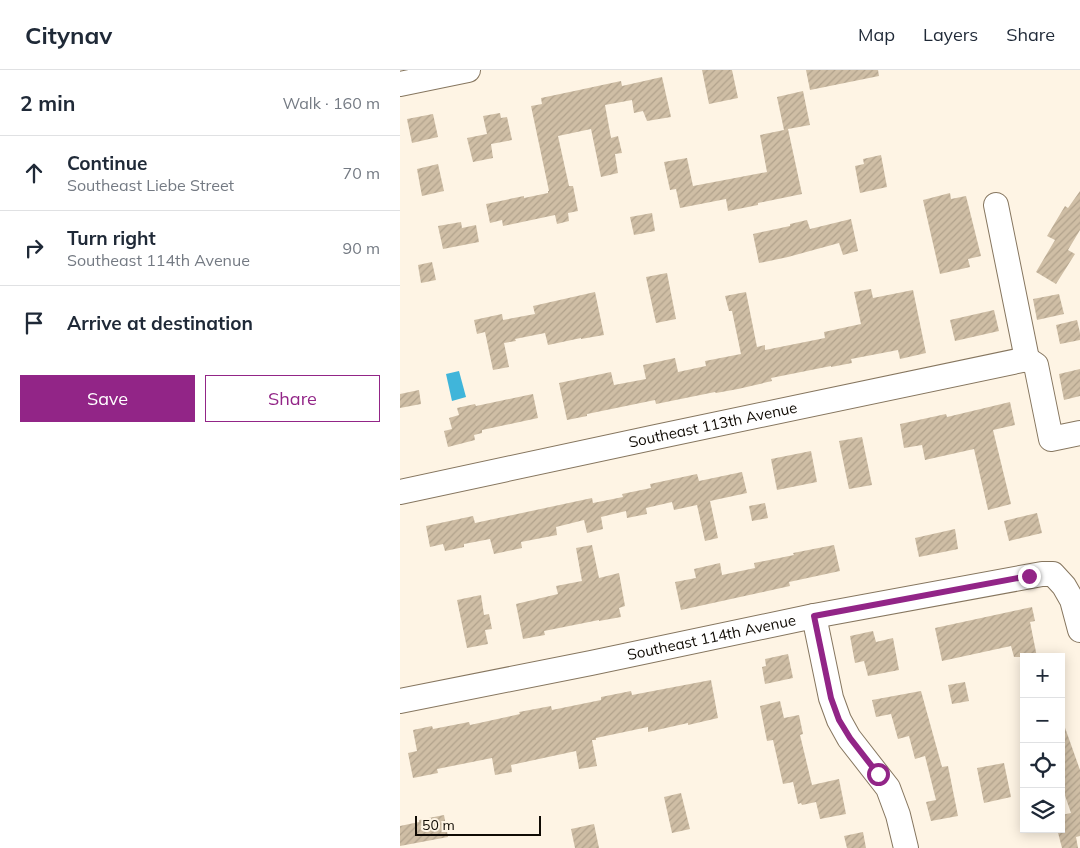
<!DOCTYPE html>
<html lang="en">
<head>
<meta charset="utf-8">
<style>
	:root { --surface:#fff; --page:#f2f2f3; --text:#1f2937; --muted:#747a83; --line:#e0e1e3; --accent:#922587 }
	body { margin:0; font-family:Mulish,sans-serif; background:var(--page); color:var(--text) }
	.controls { position:absolute; right:15px; bottom:15px; display:grid; overflow:hidden; border-radius:0px; box-shadow:0 2px 12px #0003 }
	.controls button { width:45px; height:45px; display:grid; place-items:center; padding:0; border:0; border-bottom:1px solid var(--line); background:var(--surface); color:var(--text); font:25px sans-serif }
	.scale { position:absolute; left:15px; bottom:12px; width:126px; box-sizing:border-box; padding-left:5px; border:2px solid #100b04; border-top:0; font-size:14px; line-height:18px; white-space:nowrap; color:#100b04; -webkit-text-stroke:4px #fef4e4; paint-order:stroke }
	.stop { position:absolute; width:15px; height:15px; margin:-11px; border:4px solid #922587; border-radius:50%; background:#fff }
	.stop.end { background:#922587; border-color:#fff; box-shadow:0 1px 5px #0008 }
	.list { margin:0; padding:0; list-style:none }
	h2 { display:flex; justify-content:space-between; align-items:center; height:65px; margin:0; padding:0 20px; font-size:21px }
	h2 small { font-size:16px; font-weight:400; color:var(--muted) }
	.list li { display:grid; grid-template-columns:32px 1fr auto; gap:15px; align-items:center; box-sizing:border-box; height:75px; padding:0 20px; border-top:1px solid var(--line) }
	.list b { display:block; font-size:19px; white-space:nowrap }
	.list p { margin:0; font-size:16px; white-space:nowrap; color:var(--muted) }
	.list em { font-size:16px; font-style:normal; color:var(--muted) }
	.actions { display:flex; gap:10px; padding:15px 20px }
	.actions a { flex:1; padding:11px 0; border:1px solid var(--accent); border-radius:0px; text-align:center; font-size:18px; color:var(--accent) }
	.actions .main { background:var(--accent); color:#fff }
	.icon { flex:none; width:28px; height:28px; fill:none; stroke:currentColor; stroke-width:2; stroke-linecap:round; stroke-linejoin:round }
	.map { position:relative; flex:none; width:680px; height:778px; overflow:hidden }
	header { display:flex; align-items:center; gap:30px; box-sizing:border-box; height:70px; padding:0 25px; background:var(--surface); border-bottom:1px solid var(--line) }
	header strong { font-size:24px }
	nav { display:flex; gap:28px; margin-inline-start:auto; font-size:18px }
	main { display:flex }
	aside { flex:1; background:var(--surface) }
	.map>svg:first-child { display:block }
	.water { fill:#40b5da }
	.building { fill:url(#building-hatch) }
	.lines { fill:none; stroke-linecap:round; stroke-linejoin:round }
	.minor-casing { stroke:#86765f; stroke-width:26 }
	.minor { stroke:#fff; stroke-width:24 }
	.route { stroke:#922587; stroke-width:6 }
	.labels { text-anchor:middle; stroke-width:4; stroke-linejoin:round; paint-order:stroke }
	.street-label { font-size:15px; fill:#100b04; stroke:#fef4e4 }
</style>
</head>
<body>
<header>
<strong>Citynav</strong>
<nav><a>Map</a><a>Layers</a><a>Share</a></nav>
</header>
<main>
<aside>
<h2>2 min<small>Walk · 160 m</small></h2>
<ul class="list">
<li><svg class="icon" aria-label="ahead" viewBox="0 0 24 24"><path d="M12 20V5M6 11l6-6 6 6"/></svg><div><b>Continue</b><p>Southeast Liebe Street</p></div><em>70 m</em></li>
<li><svg class="icon" aria-label="right" viewBox="0 0 24 24"><path d="M7 20v-9h11M14 6l5 5-5 5"/></svg><div><b>Turn right</b><p>Southeast 114th Avenue</p></div><em>90 m</em></li>
<li><svg class="icon" aria-label="arrive" viewBox="0 0 24 24"><path d="M6 21V4h12l-3 4 3 4H6"/></svg><div><b>Arrive at destination</b></div></li>
</ul>
<div class="actions"><a class="main">Save</a><a>Share</a></div>
</aside>
<div class="map">
<svg width="680" height="778" viewBox="0 0 680 778">
	<defs>
		<pattern id="building-hatch" width="6" height="6" patternUnits="userSpaceOnUse" patternTransform="scale(1.25)"><rect width="6" height="6" fill="#cfbea5"/><path d="M-1 1l2-2M0 6l6-6M5 7l2-2" fill="none" stroke="#b1a28c"/></pattern>
	</defs>
	<rect width="100%" height="100%" fill="#fef4e4"/>
	<!-- water -->
	<path class="water" d="M59 301 66 327 52 331 46 304Z"/>
	<!-- building -->
	<g class="building">
		<path d="M302 0H332L338 28 309 34Z"/>
		<path d="M406 0H478L479 6 410 20Z"/>
		<path d="M262 7 271 47 247 51 243 41 234 43 232 30 205 35 211 68 218 66 222 83 215 84 218 103 201 107 191 59 158 66 169 116H173L178 141 168 143 169 151 157 154 155 145 103 156 102 150 90 153 86 134 124 126V128L148 123V121H149L131 36 142 34 141 28 179 20 221 11 222 16Z"/>
		<path d="M403 21 410 55 388 59 402 124 358 133V135L328 141 326 129 280 138 276 119 270 120 264 92 287 88 293 116 367 102 360 65 384 60 377 27Z"/>
		<path d="M100 43 101 48 107 47 112 70 91 74 93 88 73 92 67 68 87 64 83 46Z"/>
		<path d="M33 44 38 67 12 73 7 49Z"/>
		<path d="M481 85 487 117 460 123 455 96 464 94 463 89Z"/>
		<path d="M38 94 44 121 22 126 17 99Z"/>
		<path d="M680 121V160L668 180 675 184 656 214 636 202 655 170 647 166 665 136 668 138Z"/>
		<path d="M550 123 551 129 566 126 581 186 568 189 570 197 540 204 523 130Z"/>
		<path d="M252 143 255 161 234 165 230 147Z"/>
		<path d="M451 149 458 181 443 185 439 173 388 187 359 193 353 164 390 156V154L407 150 410 159Z"/>
		<path d="M61 152 62 158 76 155 79 172 43 179 38 156Z"/>
		<path d="M32 192 36 210 21 213 18 195Z"/>
		<path d="M267 203 276 249 256 253 246 207Z"/>
		<path d="M471 219 473 228 513 220 526 283 500 289 498 280 451 289 452 293 431 297V296L371 308 372 311 338 319 316 323 315 322 256 334 255 330 187 344V346L167 350 159 313 211 302 214 315 246 309 243 295 275 288 278 302 306 296 305 291 341 284 332 241H329L325 226 346 222 357 277 365 275V280L425 268 424 262 461 254 454 222Z"/>
		<path d="M195 222 204 265 181 269V268L148 275 145 263 115 269 116 271 104 273 109 297 93 300 85 262 77 264 74 250 102 244 103 250 135 244 133 236Z"/>
		<path d="M659 224 664 244 637 250 633 229Z"/>
		<path d="M594 240 599 261 555 271 550 250Z"/>
		<path d="M677 250 680 263V270L660 274 656 255Z"/>
		<path d="M680 299V326L664 330 659 304Z"/>
		<path d="M19 320 21 334 0 338V324Z"/>
		<path d="M133 324 138 348 82 360V363L74 365 75 370 48 377 44 361 52 359 49 348 59 345 57 338 75 334 76 336Z"/>
		<path d="M610 332 615 355 593 360 611 434 588 440 574 379 525 390 522 375 504 378 500 354 546 344 547 347Z"/>
		<path d="M462 367 472 415 449 419 439 371Z"/>
		<path d="M411 381 417 412 377 420 371 389Z"/>
		<path d="M342 402 347 423 310 431 318 468 305 471 297 435 274 440 272 432 246 438 247 444 227 448 226 441 201 447 203 459 187 463 184 450 156 457 157 465 121 472 122 478 94 484 90 469 64 474V477L45 481 43 474 30 477 26 456 73 446 75 453 192 428 193 433 223 427 222 424 251 418 250 414 297 404 299 411Z"/>
		<path d="M365 433 368 448 352 451 349 436Z"/>
		<path d="M637 443 642 463 609 471 604 451Z"/>
		<path d="M555 459 558 479 519 487 515 468Z"/>
		<path d="M192 475 199 508 219 503 225 536 219 538 221 547 199 551V550L144 561 145 565 123 569 116 534 158 524 156 516 182 511 176 478Z"/>
		<path d="M434 475 440 501 389 512 390 516 281 540 275 512 296 508 294 499 320 493 322 505 355 498 354 493 394 485 393 483Z"/>
		<path d="M81 525 84 545 89 544 92 559 85 560 88 574 67 578 57 530Z"/>
		<path d="M632 537 635 551 630 552 637 587H614L611 576 542 591 535 558Z"/>
		<path d="M473 561 476 572 493 568 499 600 468 606 464 591 455 593 450 566Z"/>
		<path d="M388 584 393 608 365 614 362 597 366 596 365 589Z"/>
		<path d="M311 610 318 648 288 655V653L248 662V657L196 668V670H192L197 696 179 699 176 681 111 695 112 702 95 705 92 688 37 699 38 703 13 708 8 683 17 681 13 660 32 656 33 659 69 652 70 655 120 644 119 642 151 636 152 640 201 630V627L231 621 232 625Z"/>
		<path d="M565 612 569 631 552 634 548 615Z"/>
		<path d="M521 621 542 697 548 696 558 746 531 751 526 732 536 730 525 686 515 689 509 666 498 669 491 644 476 647 472 630Z"/>
		<path d="M380 631 384 648 399 645 403 664 400 665 412 715 439 709 446 744 420 749 416 732 402 735 401 733 398 734 393 712 383 714 373 670 367 671 360 636Z"/>
		<path d="M663 652 680 700V766L676 767 678 778H662L657 759H661V745L671 743 661 714V653Z"/>
		<path d="M604 693 611 727 584 733 577 698Z"/>
		<path d="M281 723 290 759 272 763 264 727Z"/>
		<path d="M44 745 48 767 0 776V756L19 752V750Z"/>
		<path d="M194 754 199 778H175L171 759Z"/>
		<path d="M463 762 466 778H447L444 766Z"/>
	</g>
	<g class="lines">
		<defs>
			<g id="minor">
				<path d="M0 14 68 0"/>
				<path d="M596 135 627 289"/>
				<path d="M627 289 636 295 651 369 680 363"/>
				<path id="s1" d="M0 422 256 367 627 289"/>
				<path d="M414 546 431 628 439 650 449 668 488 718 498 745 506 778"/>
				<path id="s2" d="M0 631 191 593 414 546 642 504H653L664 516 672 530 680 560"/>
			</g>
		</defs>
		<!-- minor casing -->
		<use href="#minor" class="minor-casing"/>
		<!-- minor -->
		<use href="#minor" class="minor"/>
	</g>
	<g class="lines">
		<!-- route -->
		<path class="route" d="M478 704 450 668 439 650 431 628 414 546 629 506"/>
	</g>
	<g class="labels">
		<!-- street labels -->
		<g class="street-label">
			<text dy="5" stroke="none"><textPath href="#s1" startOffset="320">Southeast 113th Avenue</textPath></text>
			<text dy="5" stroke="none"><textPath href="#s2" startOffset="318">Southeast 114th Avenue</textPath></text>
		</g>
	</g>
</svg>
<div class="controls">
<button>+</button>
<button>−</button>
<button><svg class="icon" aria-label="locate" viewBox="0 0 24 24"><circle cx="12" cy="12" r="6"/><path d="M12 2v4M12 18v4M2 12h4M18 12h4"/></svg></button>
<button><svg class="icon" aria-label="layers" viewBox="0 0 24 24"><path d="M12 4l9 5-9 5-9-5zM3 14l9 5 9-5"/></svg></button>
</div>
<div class="scale">50 m</div>
<div class="stop" style="left:478px;top:704px"></div>
<div class="stop end" style="left:629px;top:506px"></div>
</div>
</main>
</body>
</html>
